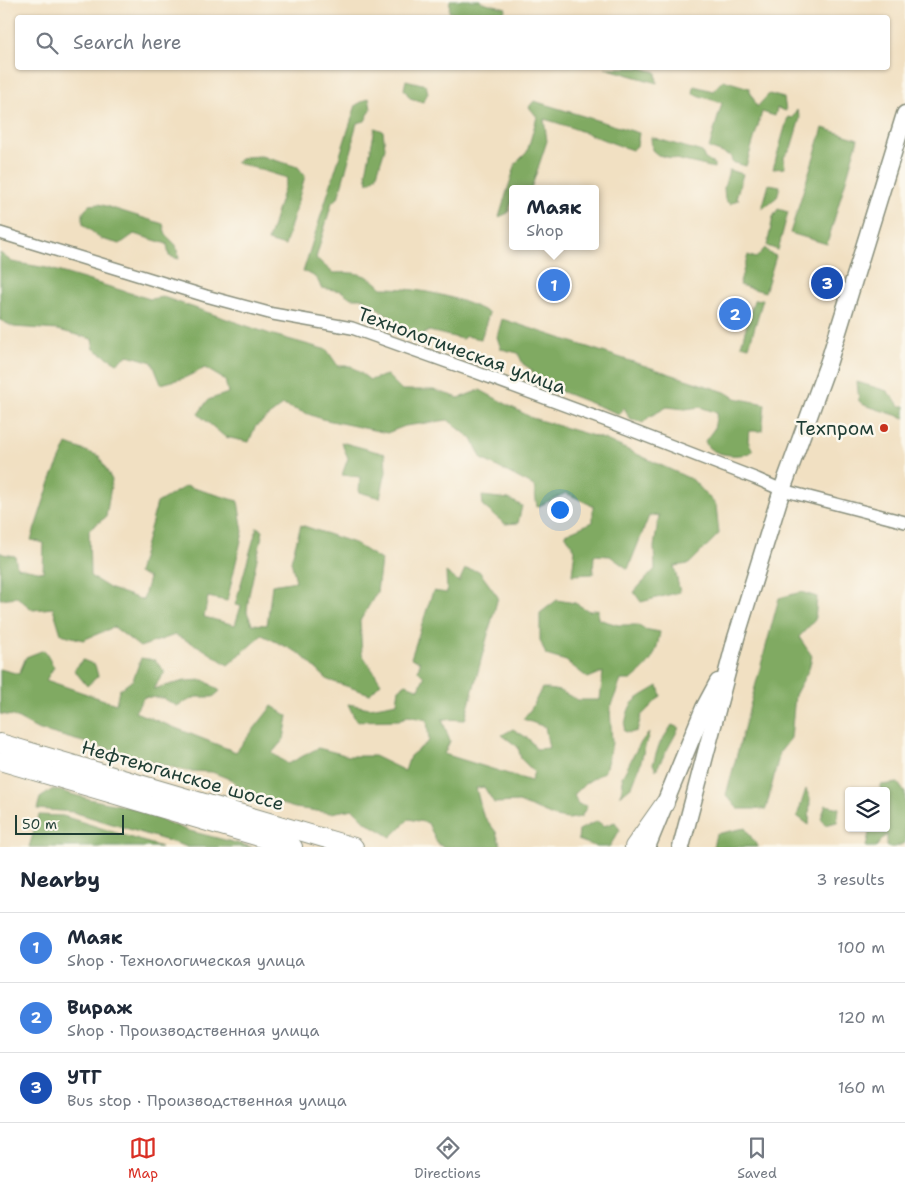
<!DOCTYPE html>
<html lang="en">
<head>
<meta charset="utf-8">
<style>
	:root { --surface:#fff; --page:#f2f2f3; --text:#1f2937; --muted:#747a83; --line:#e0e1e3; --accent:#d93025 }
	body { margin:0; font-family:"Shantell Sans",sans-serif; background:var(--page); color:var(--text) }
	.controls { position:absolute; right:15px; bottom:15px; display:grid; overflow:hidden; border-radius:5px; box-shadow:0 1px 4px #0004 }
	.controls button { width:45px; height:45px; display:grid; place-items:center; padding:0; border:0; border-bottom:1px solid var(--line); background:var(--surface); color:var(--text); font:25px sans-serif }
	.scale { position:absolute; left:15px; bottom:12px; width:109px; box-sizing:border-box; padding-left:5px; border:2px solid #1f3d34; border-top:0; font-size:14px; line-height:18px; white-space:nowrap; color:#1f3d34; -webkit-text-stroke:4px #fbf7ec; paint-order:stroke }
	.you { position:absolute; left:559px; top:509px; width:18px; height:18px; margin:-12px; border:4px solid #fff; border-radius:50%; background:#1a73e8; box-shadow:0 0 0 8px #1a73e833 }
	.badge { display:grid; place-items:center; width:32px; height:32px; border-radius:50%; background:var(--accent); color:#fff; font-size:16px; font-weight:700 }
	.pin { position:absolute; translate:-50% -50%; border:2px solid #fff; box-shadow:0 1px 5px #0006 }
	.popup { position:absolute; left:509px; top:185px; width:90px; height:65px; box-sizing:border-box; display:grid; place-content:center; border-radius:5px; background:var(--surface); filter:drop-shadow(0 1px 4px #0005); font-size:16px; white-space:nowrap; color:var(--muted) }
	.popup b { font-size:19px; color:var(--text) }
	.popup::after { content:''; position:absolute; left:50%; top:100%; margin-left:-10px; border:10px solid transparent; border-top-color:var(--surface) }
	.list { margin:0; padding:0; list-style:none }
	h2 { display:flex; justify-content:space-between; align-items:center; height:65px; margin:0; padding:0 20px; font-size:21px }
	h2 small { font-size:16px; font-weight:400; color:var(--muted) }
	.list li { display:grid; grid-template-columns:32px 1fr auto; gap:15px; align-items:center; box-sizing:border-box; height:70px; padding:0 20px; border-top:1px solid var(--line) }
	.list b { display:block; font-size:19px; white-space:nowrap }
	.list p { margin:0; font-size:16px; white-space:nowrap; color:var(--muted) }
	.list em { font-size:16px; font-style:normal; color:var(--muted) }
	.icon { flex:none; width:28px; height:28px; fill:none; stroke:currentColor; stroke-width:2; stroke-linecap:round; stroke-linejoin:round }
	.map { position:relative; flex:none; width:905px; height:847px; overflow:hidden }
	.search { position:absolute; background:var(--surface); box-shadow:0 1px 4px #0004; left:15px; right:15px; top:15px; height:55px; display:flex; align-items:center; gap:12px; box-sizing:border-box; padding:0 18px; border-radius:5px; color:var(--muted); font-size:19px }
	.sheet { height:275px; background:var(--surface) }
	nav { display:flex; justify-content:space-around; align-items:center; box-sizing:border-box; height:70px; border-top:1px solid var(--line); background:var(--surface); font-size:14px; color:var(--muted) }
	nav a { display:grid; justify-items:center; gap:2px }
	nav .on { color:var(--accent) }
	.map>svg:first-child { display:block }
	.forest { fill:#80aa62; stroke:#50744b }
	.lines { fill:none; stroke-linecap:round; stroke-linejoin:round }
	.minor-casing { stroke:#888e7b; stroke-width:14 }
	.secondary-casing { stroke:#888e7b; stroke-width:19 }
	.primary-casing { stroke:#888e7b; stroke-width:20 }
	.minor { stroke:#fff; stroke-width:11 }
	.secondary { stroke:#fff; stroke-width:16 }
	.primary { stroke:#fff; stroke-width:18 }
	.poi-dot { fill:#c8321e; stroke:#fbf7ec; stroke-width:2 }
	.labels { text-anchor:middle; stroke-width:5; stroke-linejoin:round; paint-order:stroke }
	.street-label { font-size:19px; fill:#1f3d34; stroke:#fbf7ec }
	.poi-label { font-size:19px; fill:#1f3d34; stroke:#fbf7ec; text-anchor:end }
</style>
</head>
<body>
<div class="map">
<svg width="905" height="847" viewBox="0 0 905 847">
	<rect width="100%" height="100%" fill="#fbf7ec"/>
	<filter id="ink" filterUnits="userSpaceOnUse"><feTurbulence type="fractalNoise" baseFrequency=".02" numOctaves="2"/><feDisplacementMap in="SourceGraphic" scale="10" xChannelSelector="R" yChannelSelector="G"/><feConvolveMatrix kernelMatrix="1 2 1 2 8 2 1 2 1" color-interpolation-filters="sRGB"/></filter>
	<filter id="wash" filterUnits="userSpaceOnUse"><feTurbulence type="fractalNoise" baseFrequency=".0096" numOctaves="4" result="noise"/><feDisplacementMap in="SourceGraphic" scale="20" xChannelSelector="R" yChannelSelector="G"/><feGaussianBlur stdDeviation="1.12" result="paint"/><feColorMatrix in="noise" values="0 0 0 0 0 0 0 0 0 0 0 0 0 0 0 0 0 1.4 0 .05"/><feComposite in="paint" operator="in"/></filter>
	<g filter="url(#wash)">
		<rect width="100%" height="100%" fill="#f1e0c2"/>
		<!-- forest -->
		<g class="forest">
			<path d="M450 0H480L482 2 506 8 501 17H466L449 12Z"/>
			<path d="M605 68H641L656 72 657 83Z"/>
			<path d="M406 80 426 85 428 93 423 102 410 98 404 89Z"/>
			<path d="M723 80 749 88 757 107 769 94 784 98 786 111 777 108 775 116 762 112 746 166 732 162 731 156 709 148 722 103 693 94 694 86 713 91Z"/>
			<path d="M369 98 371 109 365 121 357 123 353 137V145L338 198 332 202 316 258 333 273C353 272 367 272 382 288 418 288 458 296 489 313L481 339 466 336 462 339 429 331 422 335 394 326 391 317 362 298H351L341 291 321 288C318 278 313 274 303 272L356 105Z"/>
			<path d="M534 101 639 133 637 146 632 150C602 140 574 127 544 119L547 141 531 189H513V199L508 213 499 217 516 163 527 152 537 117 529 107Z"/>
			<path d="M797 110 800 118 791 148 784 157 785 168 773 169 788 117 792 118Z"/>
			<path d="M375 128 383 131 385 148 376 177 368 183 366 173Z"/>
			<path d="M823 128 858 139 827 244 790 233Z"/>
			<path d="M651 137 702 152 705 159 714 164V168L658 155 652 150Z"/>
			<path d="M261 156 298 167 305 176 285 246 268 241 287 178 235 162 245 157Z"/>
			<path d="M729 170 743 174 736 198 739 199 730 204 725 200 724 188Z"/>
			<path d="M769 184 780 186 777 197 762 209Z"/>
			<path d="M99 204 163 224 166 235 176 245 179 259 169 256 167 244 134 234 120 244 101 239 83 224V213L89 205Z"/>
			<path d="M778 209 788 212 778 250 767 246 773 217Z"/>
			<path d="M765 248 769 253 776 256 765 292 739 285 748 255 756 258Z"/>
			<path d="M0 253 12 262 47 268 150 299 163 297 270 334 327 350 338 366H351L370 380 387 375 402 390H434L459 398 480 390 532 418 604 439 693 480 716 505 719 534 689 564 674 566 680 592 641 602 634 592 655 569 654 547 659 515 649 516 628 569 610 556 594 555 593 574 572 575 575 550 565 534 593 522V506L566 493 537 507 534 486 482 459 472 439 448 420 405 426 387 433 322 419 283 405 255 427 249 442 225 437 198 414 208 400 228 393 225 380 205 368 184 378 161 384 152 362 128 355 117 363 94 349 92 339 58 330 14 327 0 320Z"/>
			<path d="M763 299 749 347 741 345 754 300Z"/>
			<path d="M502 319 725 392 735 398 765 404 762 431H749L748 441 753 451C743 458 718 456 709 448 707 446 706 443 705 441L714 429 717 413 700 407 685 409 667 407 649 417 643 423 629 418 624 407 619 414 534 381 532 370 523 364 518 353 501 349 497 337Z"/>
			<path d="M857 382 887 391 900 406H905V418L864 405 859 401Z"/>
			<path d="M341 442 385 454 386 472 380 498 359 492 360 477 342 475 348 458Z"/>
			<path d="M67 444 99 456 112 480 106 517 89 530 90 576 111 589 143 600 149 578 138 573 157 503 186 486 238 501 243 532 227 601 208 597 204 617 235 625 241 606 235 605 257 527 263 531 249 595 247 612 252 624 267 625 272 585 296 581 291 561 301 525 354 543 381 560 377 592 360 621 362 654 381 683 370 694 328 680 299 653 262 635 228 665 200 647 175 635 140 647 114 627 83 640 61 634 53 608 33 610 17 597 0 599V552L3 554 15 556 17 567 43 572 44 543 31 540 51 479Z"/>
			<path d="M482 496 509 499 522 506 518 523 505 524 483 506Z"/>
			<path d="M465 569 479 571 498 597 465 720 442 719 450 741 444 754 531 781 534 772 521 759 518 747 502 735 513 729 529 739 536 749 549 748 545 727 523 719 531 709 542 688 560 691 578 700H600L603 672 588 678 566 661 546 655 540 640V613L557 600 575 603 589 611 598 609V619L618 625H637L644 629 660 632C656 657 651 664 631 680H621L610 708 612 743 605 771 586 783 574 795 578 804 587 806 581 817 568 819 555 817 519 802 494 803 484 787 476 788 483 815 496 832 501 847H443L437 843 428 823 409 819 391 837 366 822 353 809 331 813 295 808 246 794 232 780 212 772 186 771 37 729 13 716 0 714V669L19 674 26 657 44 650 54 667 46 680 116 704 119 690 133 680 141 658 155 660 165 672 153 689 185 681 204 680 220 691 213 697H196L177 706 163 698 144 697 135 712 236 752 272 706 288 716 284 739 272 753 288 764 318 748 349 756H374L405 771 410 756 429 741 427 720 408 716 399 720 356 721 348 704 370 708 397 703 399 689 406 684 419 689 424 677 418 671 420 662 411 658 433 591 447 593 446 572 459 582Z"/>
			<path d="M801 592 817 597 815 620 799 637 812 656 809 669 795 695 791 738 780 752 766 809H738L726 795 779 598Z"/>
			<path d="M83 660 95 665 98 676 87 686 74 670Z"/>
			<path d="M658 686 661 696 641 716 637 731 630 733 624 731C629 699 632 702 658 686Z"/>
			<path d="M672 725 679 728 656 770 653 764 659 745Z"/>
			<path d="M649 733 639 768 632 786 620 796 623 785 622 777C631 763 636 745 649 733Z"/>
			<path d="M898 783 905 793V843L895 847H887V834L876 847H866L870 828H886V791H880L881 785Z"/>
			<path d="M53 789 89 799 133 808 186 830 252 847H188L73 812 37 809 40 798Z"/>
			<path d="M806 789 810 799 809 825 797 816Z"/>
			<path d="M826 805 839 808 837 822 825 825 821 818Z"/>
			<path d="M39 815 63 816 161 847H29Z"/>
			<path d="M597 821 604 826 615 822 620 830 609 847H597L578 840 579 830Z"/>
			<path d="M745 828 758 847H713L716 834Z"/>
		</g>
	</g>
	<g filter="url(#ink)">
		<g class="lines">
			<defs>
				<path id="minor" d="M0 233 206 296 273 314 352 328 475 372 615 424 757 479 782 490 905 522"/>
				<g id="secondary">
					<path d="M647 847 704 708 718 682"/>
					<path d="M681 847 736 638 782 490 829 361 905 114"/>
				</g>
				<g id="primary">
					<path d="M0 743 354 847"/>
					<path d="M0 761 293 847"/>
					<path d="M634 847 665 803"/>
				</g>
			</defs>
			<!-- minor casing -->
			<use href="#minor" class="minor-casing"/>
			<!-- secondary casing -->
			<use href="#secondary" class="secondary-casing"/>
			<!-- primary casing -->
			<use href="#primary" class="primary-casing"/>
			<!-- minor -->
			<use href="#minor" class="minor"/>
			<!-- secondary -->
			<use href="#secondary" class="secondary"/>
			<!-- primary -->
			<use href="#primary" class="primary"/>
		</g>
	</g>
	<!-- markers -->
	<circle class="poi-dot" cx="884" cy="428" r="5"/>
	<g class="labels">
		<!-- street labels -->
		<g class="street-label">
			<text transform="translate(462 350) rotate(20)" y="7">Технологическая улица</text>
			<text transform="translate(183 775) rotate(16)" y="7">Нефтеюганское шоссе</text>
		</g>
		<!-- poi labels -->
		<g class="poi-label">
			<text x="874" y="435">Техпром</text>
		</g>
	</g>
</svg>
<div class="controls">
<button><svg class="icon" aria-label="layers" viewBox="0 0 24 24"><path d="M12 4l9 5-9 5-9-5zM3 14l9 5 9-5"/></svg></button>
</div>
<div class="scale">50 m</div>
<div class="you"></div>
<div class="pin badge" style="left:554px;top:285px;background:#3f7fe0">1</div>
<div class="popup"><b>Маяк</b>Shop</div>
<div class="pin badge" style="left:735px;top:314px;background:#3f7fe0">2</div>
<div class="pin badge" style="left:827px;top:283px;background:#1a4fb4">3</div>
<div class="search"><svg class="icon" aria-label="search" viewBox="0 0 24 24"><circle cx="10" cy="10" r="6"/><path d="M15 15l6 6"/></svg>Search here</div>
</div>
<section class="sheet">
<h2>Nearby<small>3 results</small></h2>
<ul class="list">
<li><span class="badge" style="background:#3f7fe0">1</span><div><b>Маяк</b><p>Shop · Технологическая улица</p></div><em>100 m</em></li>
<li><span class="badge" style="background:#3f7fe0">2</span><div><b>Вираж</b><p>Shop · Производственная улица</p></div><em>120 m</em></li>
<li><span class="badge" style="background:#1a4fb4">3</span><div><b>УТГ</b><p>Bus stop · Производственная улица</p></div><em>160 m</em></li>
</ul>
</section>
<nav>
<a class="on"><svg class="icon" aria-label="map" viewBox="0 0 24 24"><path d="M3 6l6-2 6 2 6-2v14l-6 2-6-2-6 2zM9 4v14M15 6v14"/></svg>Map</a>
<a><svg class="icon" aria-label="directions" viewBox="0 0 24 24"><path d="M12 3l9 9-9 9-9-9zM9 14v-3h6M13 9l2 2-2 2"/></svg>Directions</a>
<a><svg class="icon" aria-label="saved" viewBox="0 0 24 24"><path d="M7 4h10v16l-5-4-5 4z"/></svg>Saved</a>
</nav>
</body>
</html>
